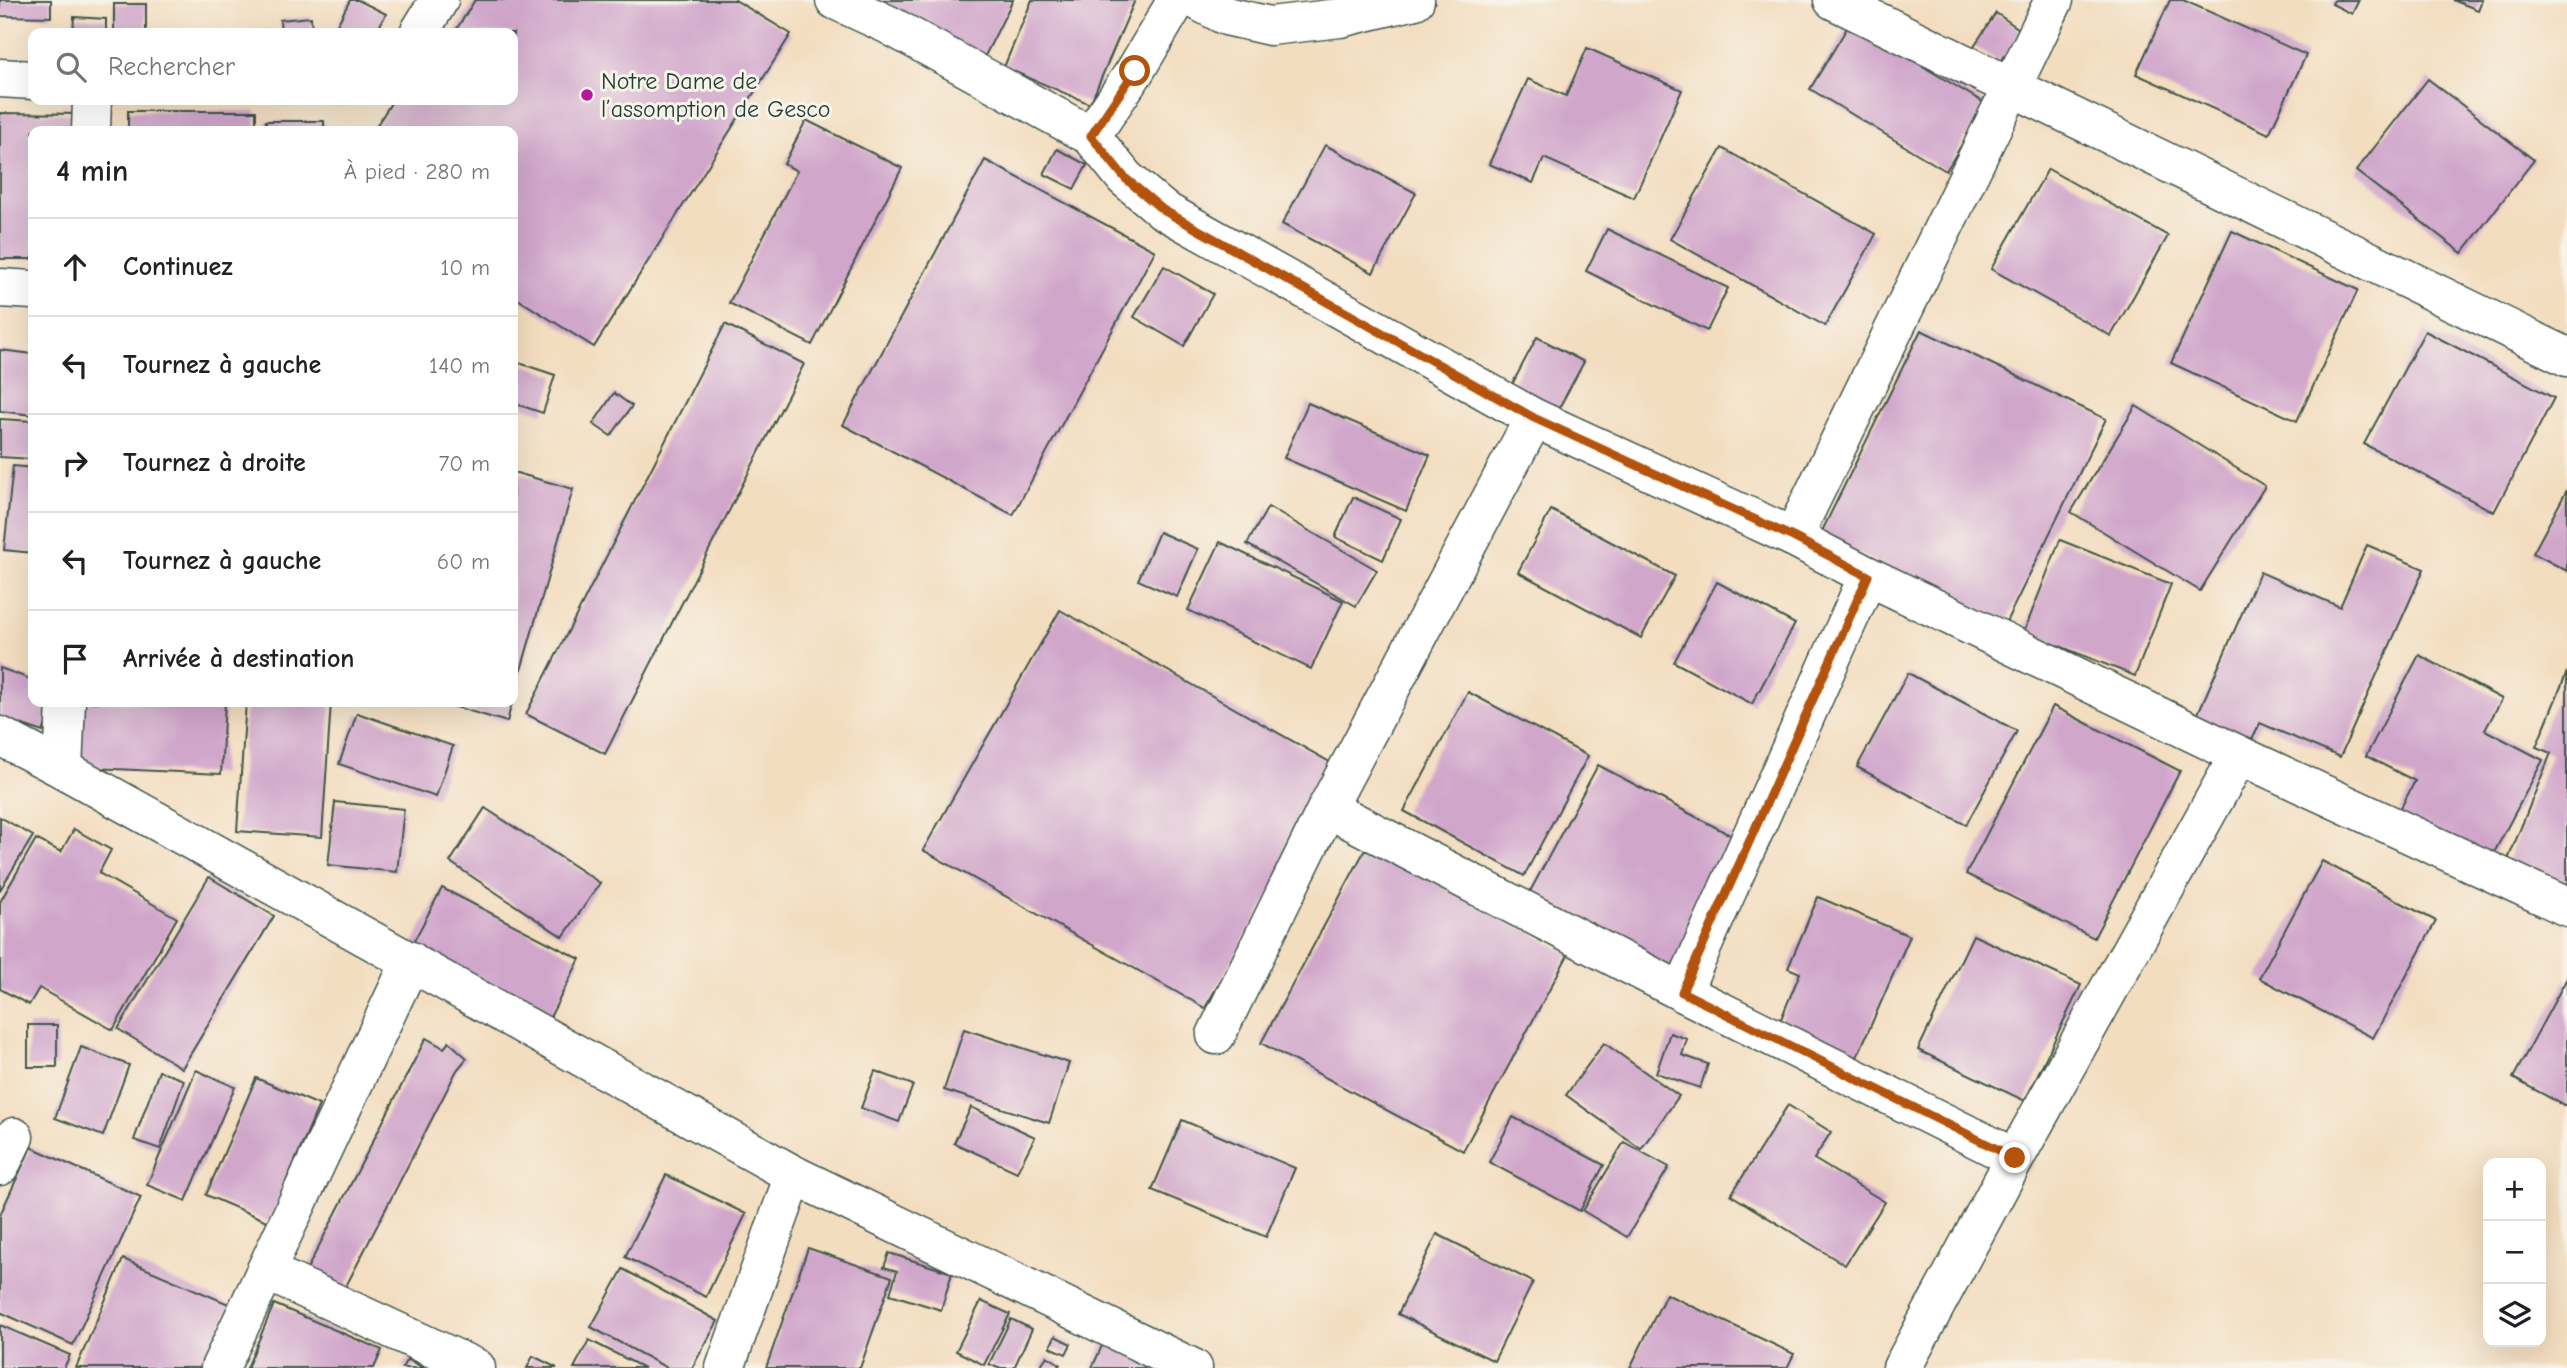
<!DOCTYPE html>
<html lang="fr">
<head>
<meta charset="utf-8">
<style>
	:root { --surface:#fff; --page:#f6f6f6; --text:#202124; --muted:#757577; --line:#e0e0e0 }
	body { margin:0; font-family:"Comic Neue",sans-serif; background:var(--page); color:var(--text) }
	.controls { position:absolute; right:21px; bottom:21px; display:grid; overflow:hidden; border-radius:14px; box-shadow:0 7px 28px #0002 }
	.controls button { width:63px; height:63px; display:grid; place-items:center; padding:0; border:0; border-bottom:2px solid var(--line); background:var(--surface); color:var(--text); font:35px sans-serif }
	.stop { position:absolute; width:21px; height:21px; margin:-16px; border:5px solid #b45309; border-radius:50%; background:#fff }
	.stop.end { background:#b45309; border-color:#fff; box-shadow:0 2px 7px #0008 }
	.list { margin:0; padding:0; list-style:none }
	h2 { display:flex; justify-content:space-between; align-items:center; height:91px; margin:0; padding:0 28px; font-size:30px }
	h2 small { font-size:23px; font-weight:400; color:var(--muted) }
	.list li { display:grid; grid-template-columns:46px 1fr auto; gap:21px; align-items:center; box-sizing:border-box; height:98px; padding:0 28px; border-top:2px solid var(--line) }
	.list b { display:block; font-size:26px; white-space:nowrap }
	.list em { font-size:23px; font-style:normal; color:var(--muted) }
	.icon { flex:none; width:38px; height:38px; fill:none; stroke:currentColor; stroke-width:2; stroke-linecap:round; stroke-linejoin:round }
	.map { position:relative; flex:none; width:2567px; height:1368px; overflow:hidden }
	.search { position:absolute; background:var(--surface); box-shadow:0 7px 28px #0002; left:28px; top:28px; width:490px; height:77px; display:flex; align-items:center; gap:18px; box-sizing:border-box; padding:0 24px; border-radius:14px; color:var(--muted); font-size:26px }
	.panel { position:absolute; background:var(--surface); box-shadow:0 7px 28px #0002; left:28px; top:126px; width:490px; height:581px; border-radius:14px }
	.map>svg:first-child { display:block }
	.building { fill:#d0a6cb }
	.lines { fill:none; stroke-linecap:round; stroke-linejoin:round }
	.minor-casing { stroke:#3f5549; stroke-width:41 }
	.minor { stroke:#fff; stroke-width:38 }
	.route { stroke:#b45309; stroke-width:9 }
	.poi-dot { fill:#b5179e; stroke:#f7f3e8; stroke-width:2.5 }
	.labels { text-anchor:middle; stroke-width:6; stroke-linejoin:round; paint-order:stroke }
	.poi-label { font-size:24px; fill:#1f3d34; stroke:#f7f3e8; text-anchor:start }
</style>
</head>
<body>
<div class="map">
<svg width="2567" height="1368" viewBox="0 0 2567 1368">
	<rect width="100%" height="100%" fill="#f7f3e8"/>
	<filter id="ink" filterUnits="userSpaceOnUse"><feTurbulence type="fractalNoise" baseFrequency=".0143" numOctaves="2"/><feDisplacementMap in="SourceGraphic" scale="14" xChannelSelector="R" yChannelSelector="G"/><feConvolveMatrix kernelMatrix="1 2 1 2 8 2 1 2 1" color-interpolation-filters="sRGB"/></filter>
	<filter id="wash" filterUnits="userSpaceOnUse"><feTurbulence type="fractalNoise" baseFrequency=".00686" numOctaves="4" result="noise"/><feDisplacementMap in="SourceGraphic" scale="28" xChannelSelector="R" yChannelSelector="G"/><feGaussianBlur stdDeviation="1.57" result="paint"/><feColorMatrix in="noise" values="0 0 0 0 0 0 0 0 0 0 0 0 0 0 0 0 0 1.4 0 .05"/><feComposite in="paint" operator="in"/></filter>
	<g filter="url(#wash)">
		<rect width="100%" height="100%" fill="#f3ddbf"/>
		<g id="blocks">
			<!-- building -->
			<g class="building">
				<path d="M0 0H51V17L0 16Z"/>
				<path d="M350 0H358L386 14 376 33H333Z"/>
				<path d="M475 0H735L791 34 594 347 513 296V131H373L393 100H513V33H454Z"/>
				<path d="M882 0H1013L984 58 879 6Z"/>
				<path d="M1032 0H1135L1090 104 1004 67Z"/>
				<path d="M2170 0H2183L2306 55 2269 134 2136 74Z"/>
				<path d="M2334 0H2359L2352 14 2332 4Z"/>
				<path d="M2453 0H2482L2478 10Z"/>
				<rect x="114" y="4" width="32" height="29"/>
				<path d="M1996 13 2022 31 2000 63 1974 46Z"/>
				<path d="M74 17 106 19V33H73Z"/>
				<path d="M311 17 312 33H281L280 20Z"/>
				<path d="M1850 23 1986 104 1946 171 1810 89Z"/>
				<path d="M1587 48 1682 90 1634 198 1544 158 1533 183 1489 164 1528 79 1566 96Z"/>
				<path d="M2428 79 2534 160 2462 253 2356 171Z"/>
				<rect x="128" y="111" width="128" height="20"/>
				<path d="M0 113 85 114V131H33V259H0Z"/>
				<path d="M806 120 902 168 812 345 729 303 797 171 784 164Z"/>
				<rect x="266" y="121" width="58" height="10"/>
				<path d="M1325 145 1416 193 1373 273 1282 224Z"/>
				<path d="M1722 148 1876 234 1825 326 1670 239Z"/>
				<path d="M1057 149 1087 165 1074 189 1044 174Z"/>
				<path d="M985 160 1155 251 1013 515 843 425Z"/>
				<path d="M2048 169 2168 236 2111 336 1991 269Z"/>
				<path d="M1607 229 1728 288 1707 331 1586 271Z"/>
				<path d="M2232 231 2358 290 2297 421 2171 363Z"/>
				<path d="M1164 266 1213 294 1184 346 1134 317Z"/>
				<path d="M725 324 804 364 605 754 526 714Z"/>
				<path d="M1921 330 2106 419 2005 624 1820 535Z"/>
				<path d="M2425 331 2554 398 2494 512 2364 444Z"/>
				<path d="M1537 337 1584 362 1552 421 1506 396Z"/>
				<path d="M0 350 33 354V415L0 411Z"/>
				<path d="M513 361 555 375 543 413 513 403Z"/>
				<path d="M614 393 632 406 611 436 593 424Z"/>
				<path d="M1308 403 1430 455 1406 511 1284 458Z"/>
				<path d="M2136 406 2265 486 2200 591 2071 512Z"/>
				<path d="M0 419 33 421V459L0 457Z"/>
				<path d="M13 466 33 468V553L4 550Z"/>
				<path d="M513 472 573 489 513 698Z"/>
				<path d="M2567 490V571L2533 553Z"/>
				<path d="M1353 497 1401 519 1383 560 1335 537Z"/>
				<path d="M1268 507 1377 570 1356 606 1247 544Z"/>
				<path d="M1551 510 1675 576 1641 638 1518 572Z"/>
				<path d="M1159 532 1198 549 1177 597 1138 580Z"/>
				<path d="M2060 540 2171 584 2135 676 2024 632Z"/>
				<path d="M1220 542 1343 601 1311 669 1188 610Z"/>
				<path d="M2367 545 2424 569 2340 757 2260 723 2247 751 2192 727 2260 572 2340 607Z"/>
				<path d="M1717 582 1795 624 1752 704 1674 662Z"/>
				<path d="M1060 610 1342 769 1205 1008 923 850Z"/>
				<path d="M2419 655 2502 699 2485 730 2543 760 2487 866 2395 819 2415 781 2366 756Z"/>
				<path d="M0 668 33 680V702H54L43 732 0 717Z"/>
				<path d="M2567 672V884L2565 890 2505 867 2551 753 2536 747Z"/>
				<path d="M1908 673 2017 731 1966 825 1857 767Z"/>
				<path d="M1468 692 1588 756 1524 876 1404 811Z"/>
				<path d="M76 702H225L221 774 72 767Z"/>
				<path d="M246 702H331L322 837 237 831Z"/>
				<path d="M439 702H512L507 722Z"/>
				<path d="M2053 706 2180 771 2094 938 1966 874Z"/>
				<path d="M357 713 453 746 436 797 339 764Z"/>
				<path d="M1598 765 1751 846 1680 978 1527 897Z"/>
				<path d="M335 802 404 809 397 872 328 865Z"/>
				<path d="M485 808 600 883 563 937 450 862Z"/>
				<path d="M0 817 33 836 0 890Z"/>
				<path d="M74 829 111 850 99 873 177 918 113 1030 39 988 29 1005 0 989V902L36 839 61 852Z"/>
				<path d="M1367 846 1569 953 1463 1151 1261 1043Z"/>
				<path d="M2322 861 2436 921 2373 1038 2259 978Z"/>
				<path d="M209 877 274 916 182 1068 118 1029Z"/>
				<path d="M442 888 580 959 545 1027 406 956Z"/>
				<path d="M1818 897 1910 936 1854 1064 1776 1031 1800 973 1788 968Z"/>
				<path d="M1973 935 2081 985 2025 1101 1918 1050Z"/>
				<path d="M2567 978V1107L2513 1078Z"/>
				<rect x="28" y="1025" width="29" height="42"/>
				<path d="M964 1029 1069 1063 1049 1123 944 1090Z"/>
				<path d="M1670 1033 1687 1039 1682 1055 1708 1064 1700 1088 1656 1073Z"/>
				<path d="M426 1038 444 1048 449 1042 467 1058 457 1070 342 1294 304 1275Z"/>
				<path d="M1604 1043 1679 1096 1641 1149 1566 1095Z"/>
				<path d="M81 1047 129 1065 103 1136 55 1118Z"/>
				<path d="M196 1070 235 1087 186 1201 147 1185Z"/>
				<path d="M159 1071 184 1080 160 1149 134 1140Z"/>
				<path d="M875 1071 913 1085 899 1122 861 1108Z"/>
				<path d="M256 1078 319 1105 269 1222 206 1195Z"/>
				<path d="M1788 1105 1831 1132 1814 1159 1885 1202 1845 1265 1731 1195Z"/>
				<path d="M971 1107 1035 1137 1017 1172 954 1143Z"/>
				<path d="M1513 1117 1604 1165 1580 1211 1489 1162Z"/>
				<path d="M1182 1120 1295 1168 1266 1237 1152 1190Z"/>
				<path d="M1624 1142 1669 1167 1627 1237 1583 1211Z"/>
				<path d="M31 1147 141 1197 73 1345 0 1312V1215Z"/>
				<path d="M666 1175 746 1214 706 1297 625 1257Z"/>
				<path d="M1437 1234 1533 1282 1494 1361 1398 1314Z"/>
				<path d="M808 1248 892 1277 860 1368H766Z"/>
				<path d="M889 1253 952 1273 941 1310 890 1294 897 1271 884 1267Z"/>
				<path d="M123 1259 231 1305 204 1368H76Z"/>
				<path d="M623 1269 718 1321 692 1368H667L591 1327Z"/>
				<path d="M1666 1294 1794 1354 1787 1368H1630Z"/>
				<path d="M981 1301 1010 1314 984 1365 956 1351Z"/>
				<path d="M274 1304 382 1350 374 1368H247Z"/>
				<path d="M1011 1319 1032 1329 1014 1368H998L989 1364Z"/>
				<path d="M0 1325 70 1355 64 1368H0Z"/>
				<path d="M1055 1336 1071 1344 1066 1354 1050 1347Z"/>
				<path d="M1105 1339 1162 1368H1092Z"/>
				<path d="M589 1340 644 1368H574Z"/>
				<path d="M533 1356 557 1368H527Z"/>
				<path d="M1047 1356 1060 1364 1058 1368H1039Z"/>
				<path d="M407 1359 424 1368H402Z"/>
			</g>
		</g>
	</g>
	<g filter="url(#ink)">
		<use href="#blocks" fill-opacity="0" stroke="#3f5549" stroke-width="2"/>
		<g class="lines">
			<defs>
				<g id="minor">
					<path d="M835 0 889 25 1091 136 1125 178 1163 210 1534 418 1793 537 1868 576 2239 755 2567 907"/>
					<path d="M1196 0 1226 16 1270 26 1340 18 1415 0"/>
					<path d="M1833 0 2567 357"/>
					<path d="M419 33 439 0"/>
					<path d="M0 78 33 80"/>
					<path d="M91 131 92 100"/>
					<path d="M1091 136 1135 71 1177 0"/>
					<path d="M0 288 33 290"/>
					<path d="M1793 537 2054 0"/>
					<path d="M0 736 63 769 794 1175 1193 1368"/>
					<path d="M63 769 66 702"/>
					<path d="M1327 808 1682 992 2015 1158"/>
					<path d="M1682 992 1868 576"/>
					<path d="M1216 1035 1327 808 1534 418"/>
					<path d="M0 1166 14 1137"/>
					<path d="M266 1271 476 1368"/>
					<path d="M220 1368 411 961"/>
					<path d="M725 1368 794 1175"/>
					<path d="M1902 1368 2015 1158 2239 755"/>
				</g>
			</defs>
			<!-- minor casing -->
			<use href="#minor" class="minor-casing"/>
			<!-- minor -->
			<use href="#minor" class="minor"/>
		</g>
	</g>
	<g class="lines" filter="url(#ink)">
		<!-- route -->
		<path class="route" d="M1135 71 1091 136 1125 178 1163 210 1534 418 1793 537 1868 576 1682 992 2015 1158"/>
	</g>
	<!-- markers -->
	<circle class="poi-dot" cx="587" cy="95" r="7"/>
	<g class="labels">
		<!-- poi labels -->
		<g class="poi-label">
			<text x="601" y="89">Notre Dame de<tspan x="601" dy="28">l’assomption de Gesco</tspan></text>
		</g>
	</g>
</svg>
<div class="controls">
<button>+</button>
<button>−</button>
<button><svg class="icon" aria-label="layers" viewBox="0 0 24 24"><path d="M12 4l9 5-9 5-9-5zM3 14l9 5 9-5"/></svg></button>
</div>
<div class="stop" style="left:1135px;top:71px"></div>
<div class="stop end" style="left:2015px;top:1158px"></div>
<div class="search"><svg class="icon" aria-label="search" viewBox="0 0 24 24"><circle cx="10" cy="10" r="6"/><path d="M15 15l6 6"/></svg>Rechercher</div>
<section class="panel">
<h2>4 min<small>À pied · 280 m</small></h2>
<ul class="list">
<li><svg class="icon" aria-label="ahead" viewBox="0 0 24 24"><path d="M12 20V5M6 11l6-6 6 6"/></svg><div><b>Continuez</b></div><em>10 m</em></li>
<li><svg class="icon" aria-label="left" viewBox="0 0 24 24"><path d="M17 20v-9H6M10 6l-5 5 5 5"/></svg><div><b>Tournez à gauche</b></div><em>140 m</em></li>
<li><svg class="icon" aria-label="right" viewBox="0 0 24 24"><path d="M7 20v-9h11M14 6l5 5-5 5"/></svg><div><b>Tournez à droite</b></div><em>70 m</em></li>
<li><svg class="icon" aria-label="left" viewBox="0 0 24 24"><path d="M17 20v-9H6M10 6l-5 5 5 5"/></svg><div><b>Tournez à gauche</b></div><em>60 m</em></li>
<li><svg class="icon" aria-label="arrive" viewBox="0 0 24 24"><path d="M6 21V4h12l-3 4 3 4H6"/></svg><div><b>Arrivée à destination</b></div></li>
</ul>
</section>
</div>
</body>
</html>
